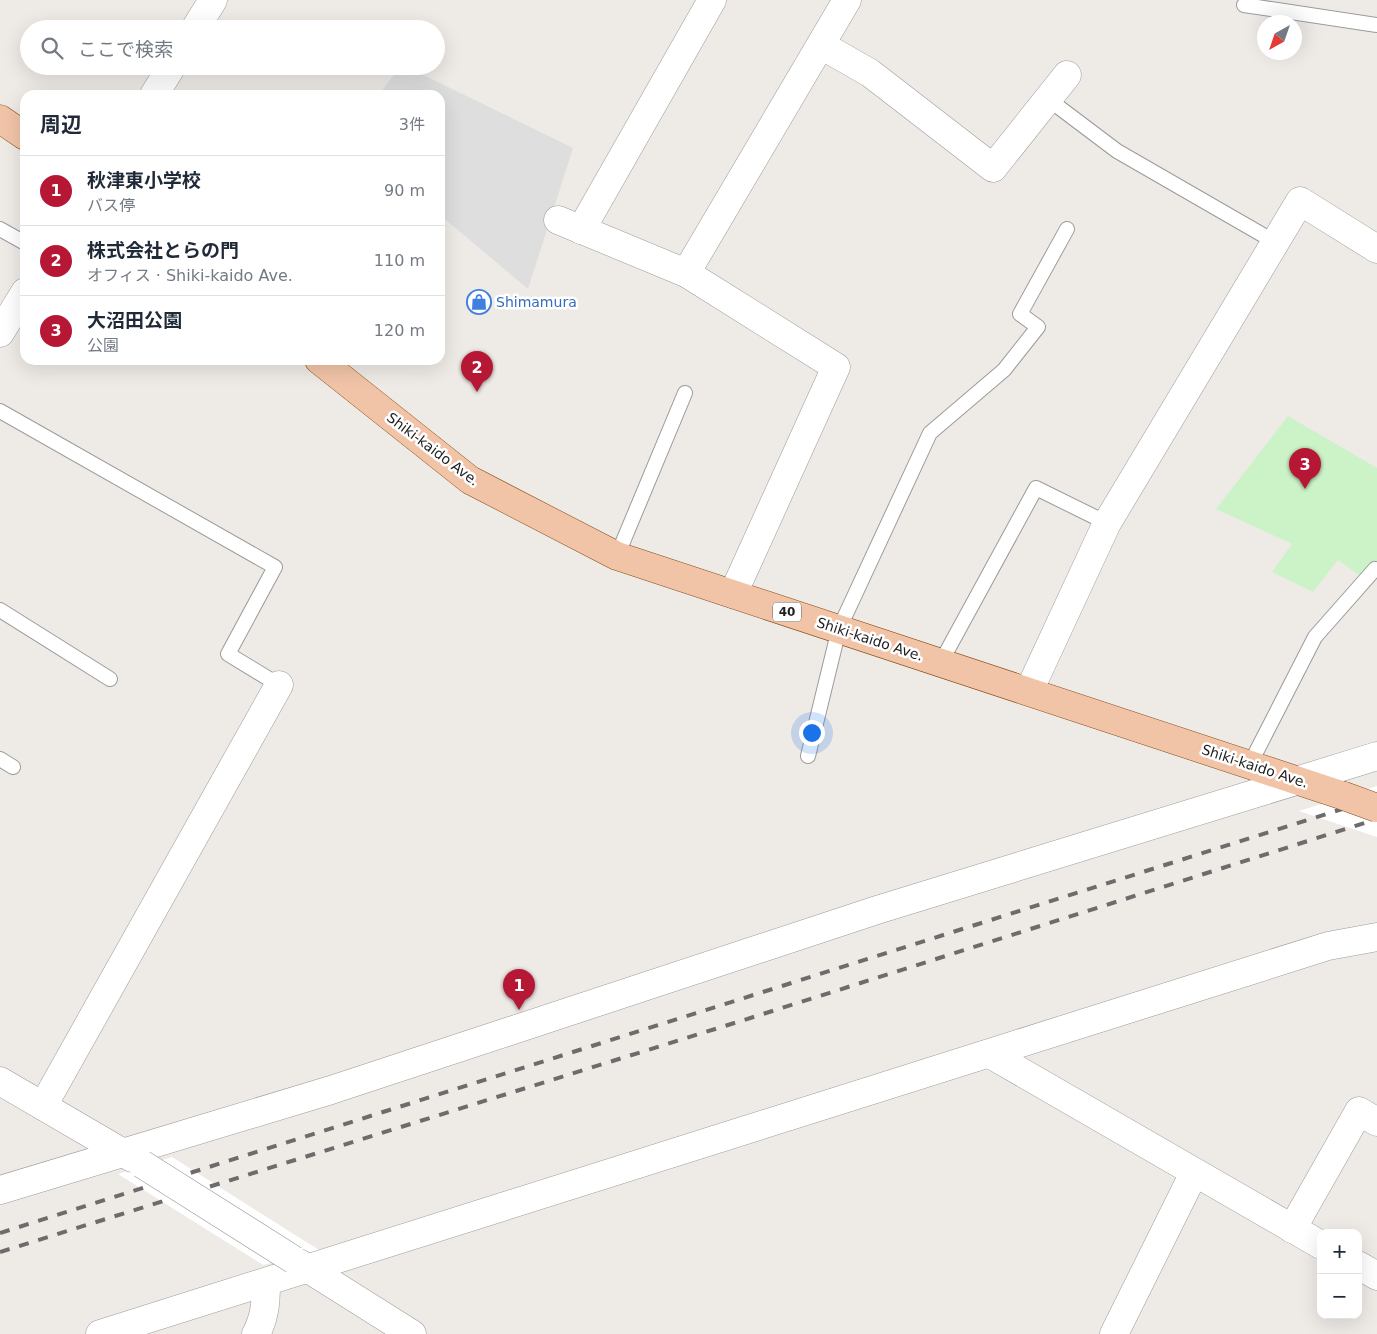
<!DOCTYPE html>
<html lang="ja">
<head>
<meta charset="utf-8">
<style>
	:root { --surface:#fff; --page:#f6f6f7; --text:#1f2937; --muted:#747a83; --line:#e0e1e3; --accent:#b61735 }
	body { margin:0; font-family:"DejaVu Sans","Noto Sans JP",sans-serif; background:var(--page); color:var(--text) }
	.controls { position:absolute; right:15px; bottom:15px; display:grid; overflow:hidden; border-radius:10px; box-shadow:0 5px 20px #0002 }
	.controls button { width:45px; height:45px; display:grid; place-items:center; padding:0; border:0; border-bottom:1px solid var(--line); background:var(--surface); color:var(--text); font:25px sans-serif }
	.compass { position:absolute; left:1257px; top:15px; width:45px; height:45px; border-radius:50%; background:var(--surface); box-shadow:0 5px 20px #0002; rotate:220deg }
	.you { position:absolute; left:811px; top:732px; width:18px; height:18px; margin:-12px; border:4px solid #fff; border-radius:50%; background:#1a73e8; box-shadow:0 0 0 8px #1a73e833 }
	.badge { display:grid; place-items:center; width:32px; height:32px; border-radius:50%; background:var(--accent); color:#fff; font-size:16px; font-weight:700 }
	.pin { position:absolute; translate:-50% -41px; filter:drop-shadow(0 1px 2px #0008) }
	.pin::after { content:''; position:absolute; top:26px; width:18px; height:15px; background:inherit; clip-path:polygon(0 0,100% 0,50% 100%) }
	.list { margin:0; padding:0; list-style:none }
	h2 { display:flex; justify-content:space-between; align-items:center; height:65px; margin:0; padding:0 20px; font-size:21px }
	h2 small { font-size:16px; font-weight:400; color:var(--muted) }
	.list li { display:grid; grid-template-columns:32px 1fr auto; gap:15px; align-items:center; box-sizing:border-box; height:70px; padding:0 20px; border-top:1px solid var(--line) }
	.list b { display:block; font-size:19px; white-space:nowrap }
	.list p { margin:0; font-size:16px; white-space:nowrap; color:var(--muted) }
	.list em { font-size:16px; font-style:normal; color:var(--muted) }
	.icon { flex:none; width:28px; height:28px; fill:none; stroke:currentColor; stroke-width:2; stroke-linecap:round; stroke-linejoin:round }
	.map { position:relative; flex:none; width:1377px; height:1334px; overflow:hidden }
	.search { position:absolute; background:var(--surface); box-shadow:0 5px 20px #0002; left:20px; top:20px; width:425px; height:55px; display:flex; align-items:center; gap:12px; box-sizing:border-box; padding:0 18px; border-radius:28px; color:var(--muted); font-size:19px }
	.panel { position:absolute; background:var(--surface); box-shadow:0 5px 20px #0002; left:20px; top:90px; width:425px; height:275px; border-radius:15px }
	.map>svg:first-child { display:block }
	.park { fill:#ccf3c8 }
	.parking { fill:#dedede }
	.pier { fill:#fff }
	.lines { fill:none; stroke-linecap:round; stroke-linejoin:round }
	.service-casing { stroke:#9b9b9b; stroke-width:16 }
	.minor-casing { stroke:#9b9b9b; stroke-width:29 }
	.primary-casing { stroke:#874b11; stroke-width:29 }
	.service { stroke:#fff; stroke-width:14 }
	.minor { stroke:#fff; stroke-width:28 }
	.primary { stroke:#f1c4a8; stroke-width:28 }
	.rail { stroke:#6c6c6c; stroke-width:4; stroke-dasharray:10 10; stroke-linecap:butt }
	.minor-bridge-casing { stroke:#9b9b9b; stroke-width:29; stroke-linecap:butt }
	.primary-bridge-casing { stroke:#874b11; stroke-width:29; stroke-linecap:butt }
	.minor-bridge { stroke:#fff; stroke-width:28 }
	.primary-bridge { stroke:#f1c4a8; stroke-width:28 }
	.labels { text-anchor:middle; stroke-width:5; stroke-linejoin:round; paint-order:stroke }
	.shield { fill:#fff; stroke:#626262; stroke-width:1 }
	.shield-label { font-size:12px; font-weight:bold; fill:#1e1e1e }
	.shop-label { font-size:14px; fill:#366cbe; stroke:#fff; text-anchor:start }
	.street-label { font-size:14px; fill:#1e1e1e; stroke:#fff }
</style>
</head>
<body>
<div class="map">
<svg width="1377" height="1334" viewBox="0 0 1377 1334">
	<rect width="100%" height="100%" fill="#eeeae6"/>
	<!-- park -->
	<path class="park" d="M1288 416 1377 468V565L1366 580 1338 560 1313 592 1272 572 1292 544 1216 509Z"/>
	<!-- parking -->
	<path class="parking" d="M400 66H405L573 148 528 289 440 215V95H379Z"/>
	<!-- pier -->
	<g class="pier">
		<path d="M1377 786V837L1299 811Z"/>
		<path d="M172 1157 319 1250 263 1265 118 1174Z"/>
	</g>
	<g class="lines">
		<defs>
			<g id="service">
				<path d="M1244 5 1377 25"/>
				<path d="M1048 99 1117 151 1275 242"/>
				<path d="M0 229 25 243"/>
				<path d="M0 411 275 567 228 654 279 685"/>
				<path d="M617 556 685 393"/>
				<path d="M0 610 110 679"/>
				<path d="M941 662 1036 488 1107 523"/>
				<path d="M808 756 839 629 930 433 1004 370 1038 327 1020 314 1067 229"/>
				<path d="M0 759 13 767"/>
				<path d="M1250 764 1315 637 1375 569 1377 570"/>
			</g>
			<g id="minor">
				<path d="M195 29 213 0"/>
				<path d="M821 45 870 73 993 168 1067 75"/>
				<path d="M154 95 172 66"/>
				<path d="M558 220 686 273"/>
				<path d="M581 230 712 0"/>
				<path d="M0 333 25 292"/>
				<path d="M733 594 836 367 686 273 847 0"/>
				<path d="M1029 691 1107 523 1300 201 1377 249"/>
				<path d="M990 1054 1321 1245"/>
				<path d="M0 1081 132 1158"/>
				<path d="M43 1106 279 685"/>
				<path d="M0 1190 331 1090 877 910 1377 756"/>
				<path d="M1292 1229 1359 1111 1377 1122"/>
				<path d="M299 1263 412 1334"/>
				<path d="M1358 1265 1377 1276"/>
				<path d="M100 1334 1328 946 1377 937"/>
				<path d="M256 1334C265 1317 266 1302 266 1283"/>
				<path d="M1114 1334 1194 1173"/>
			</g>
			<g id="primary">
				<path d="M0 119 25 136"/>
				<path d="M319 360 470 480 617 556 1344 796"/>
			</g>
		</defs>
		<!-- service casing -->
		<use href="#service" class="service-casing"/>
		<!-- minor casing -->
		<use href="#minor" class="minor-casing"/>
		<!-- primary casing -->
		<use href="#primary" class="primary-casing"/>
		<!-- service -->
		<use href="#service" class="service"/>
		<!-- minor -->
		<use href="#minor" class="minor"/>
		<!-- primary -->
		<use href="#primary" class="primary"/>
		<!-- rail -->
		<g class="rail">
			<path d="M0 1233 1377 798"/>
			<path d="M0 1252 744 1020 1377 819"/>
		</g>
		<defs>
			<path id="minor-bridge" d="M142 1164 294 1260"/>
			<path id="primary-bridge" d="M1344 796 1377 808"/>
		</defs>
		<!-- minor-bridge casing -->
		<use href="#minor-bridge" class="minor-bridge-casing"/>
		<!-- primary-bridge casing -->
		<use href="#primary-bridge" class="primary-bridge-casing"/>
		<!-- minor-bridge -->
		<use href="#minor-bridge" class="minor-bridge"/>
		<!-- primary-bridge -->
		<use href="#primary-bridge" class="primary-bridge"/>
	</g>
	<!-- icons -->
	<defs>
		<symbol id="shop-ring" viewBox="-11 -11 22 22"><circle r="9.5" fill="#fff" stroke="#3f7fe0" stroke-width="1.5"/><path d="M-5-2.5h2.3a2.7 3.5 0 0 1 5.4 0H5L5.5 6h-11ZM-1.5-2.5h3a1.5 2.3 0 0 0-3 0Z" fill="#3f7fe0"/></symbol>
	</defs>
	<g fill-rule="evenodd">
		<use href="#shop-ring" x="465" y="288" width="28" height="28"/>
	</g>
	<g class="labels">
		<!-- shield labels -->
		<rect class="shield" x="773" y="602.5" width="28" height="19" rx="4"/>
		<g class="shield-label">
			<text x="787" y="616">40</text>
		</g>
		<!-- shop labels -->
		<g class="shop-label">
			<text x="496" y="307">Shimamura</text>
		</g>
		<!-- street labels -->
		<g class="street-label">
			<text transform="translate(433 449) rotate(37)" y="5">Shiki-kaido Ave.</text>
			<text transform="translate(870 639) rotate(18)" y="5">Shiki-kaido Ave.</text>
			<text transform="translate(1255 766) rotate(18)" y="5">Shiki-kaido Ave.</text>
		</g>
	</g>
</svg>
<div class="controls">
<button>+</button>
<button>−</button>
</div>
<svg class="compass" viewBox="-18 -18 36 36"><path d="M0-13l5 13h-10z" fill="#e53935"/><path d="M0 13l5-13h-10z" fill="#747a83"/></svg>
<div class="you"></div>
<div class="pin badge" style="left:519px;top:1010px">1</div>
<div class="pin badge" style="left:477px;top:392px">2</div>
<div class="pin badge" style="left:1305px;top:489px">3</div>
<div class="search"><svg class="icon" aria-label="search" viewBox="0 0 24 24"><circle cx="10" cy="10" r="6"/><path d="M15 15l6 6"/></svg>ここで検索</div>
<section class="panel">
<h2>周辺<small>3件</small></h2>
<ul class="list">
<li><span class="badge">1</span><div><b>秋津東小学校</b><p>バス停</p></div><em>90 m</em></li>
<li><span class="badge">2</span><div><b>株式会社とらの門</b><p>オフィス · Shiki-kaido Ave.</p></div><em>110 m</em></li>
<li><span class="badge">3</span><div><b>大沼田公園</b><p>公園</p></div><em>120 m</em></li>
</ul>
</section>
</div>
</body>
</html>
